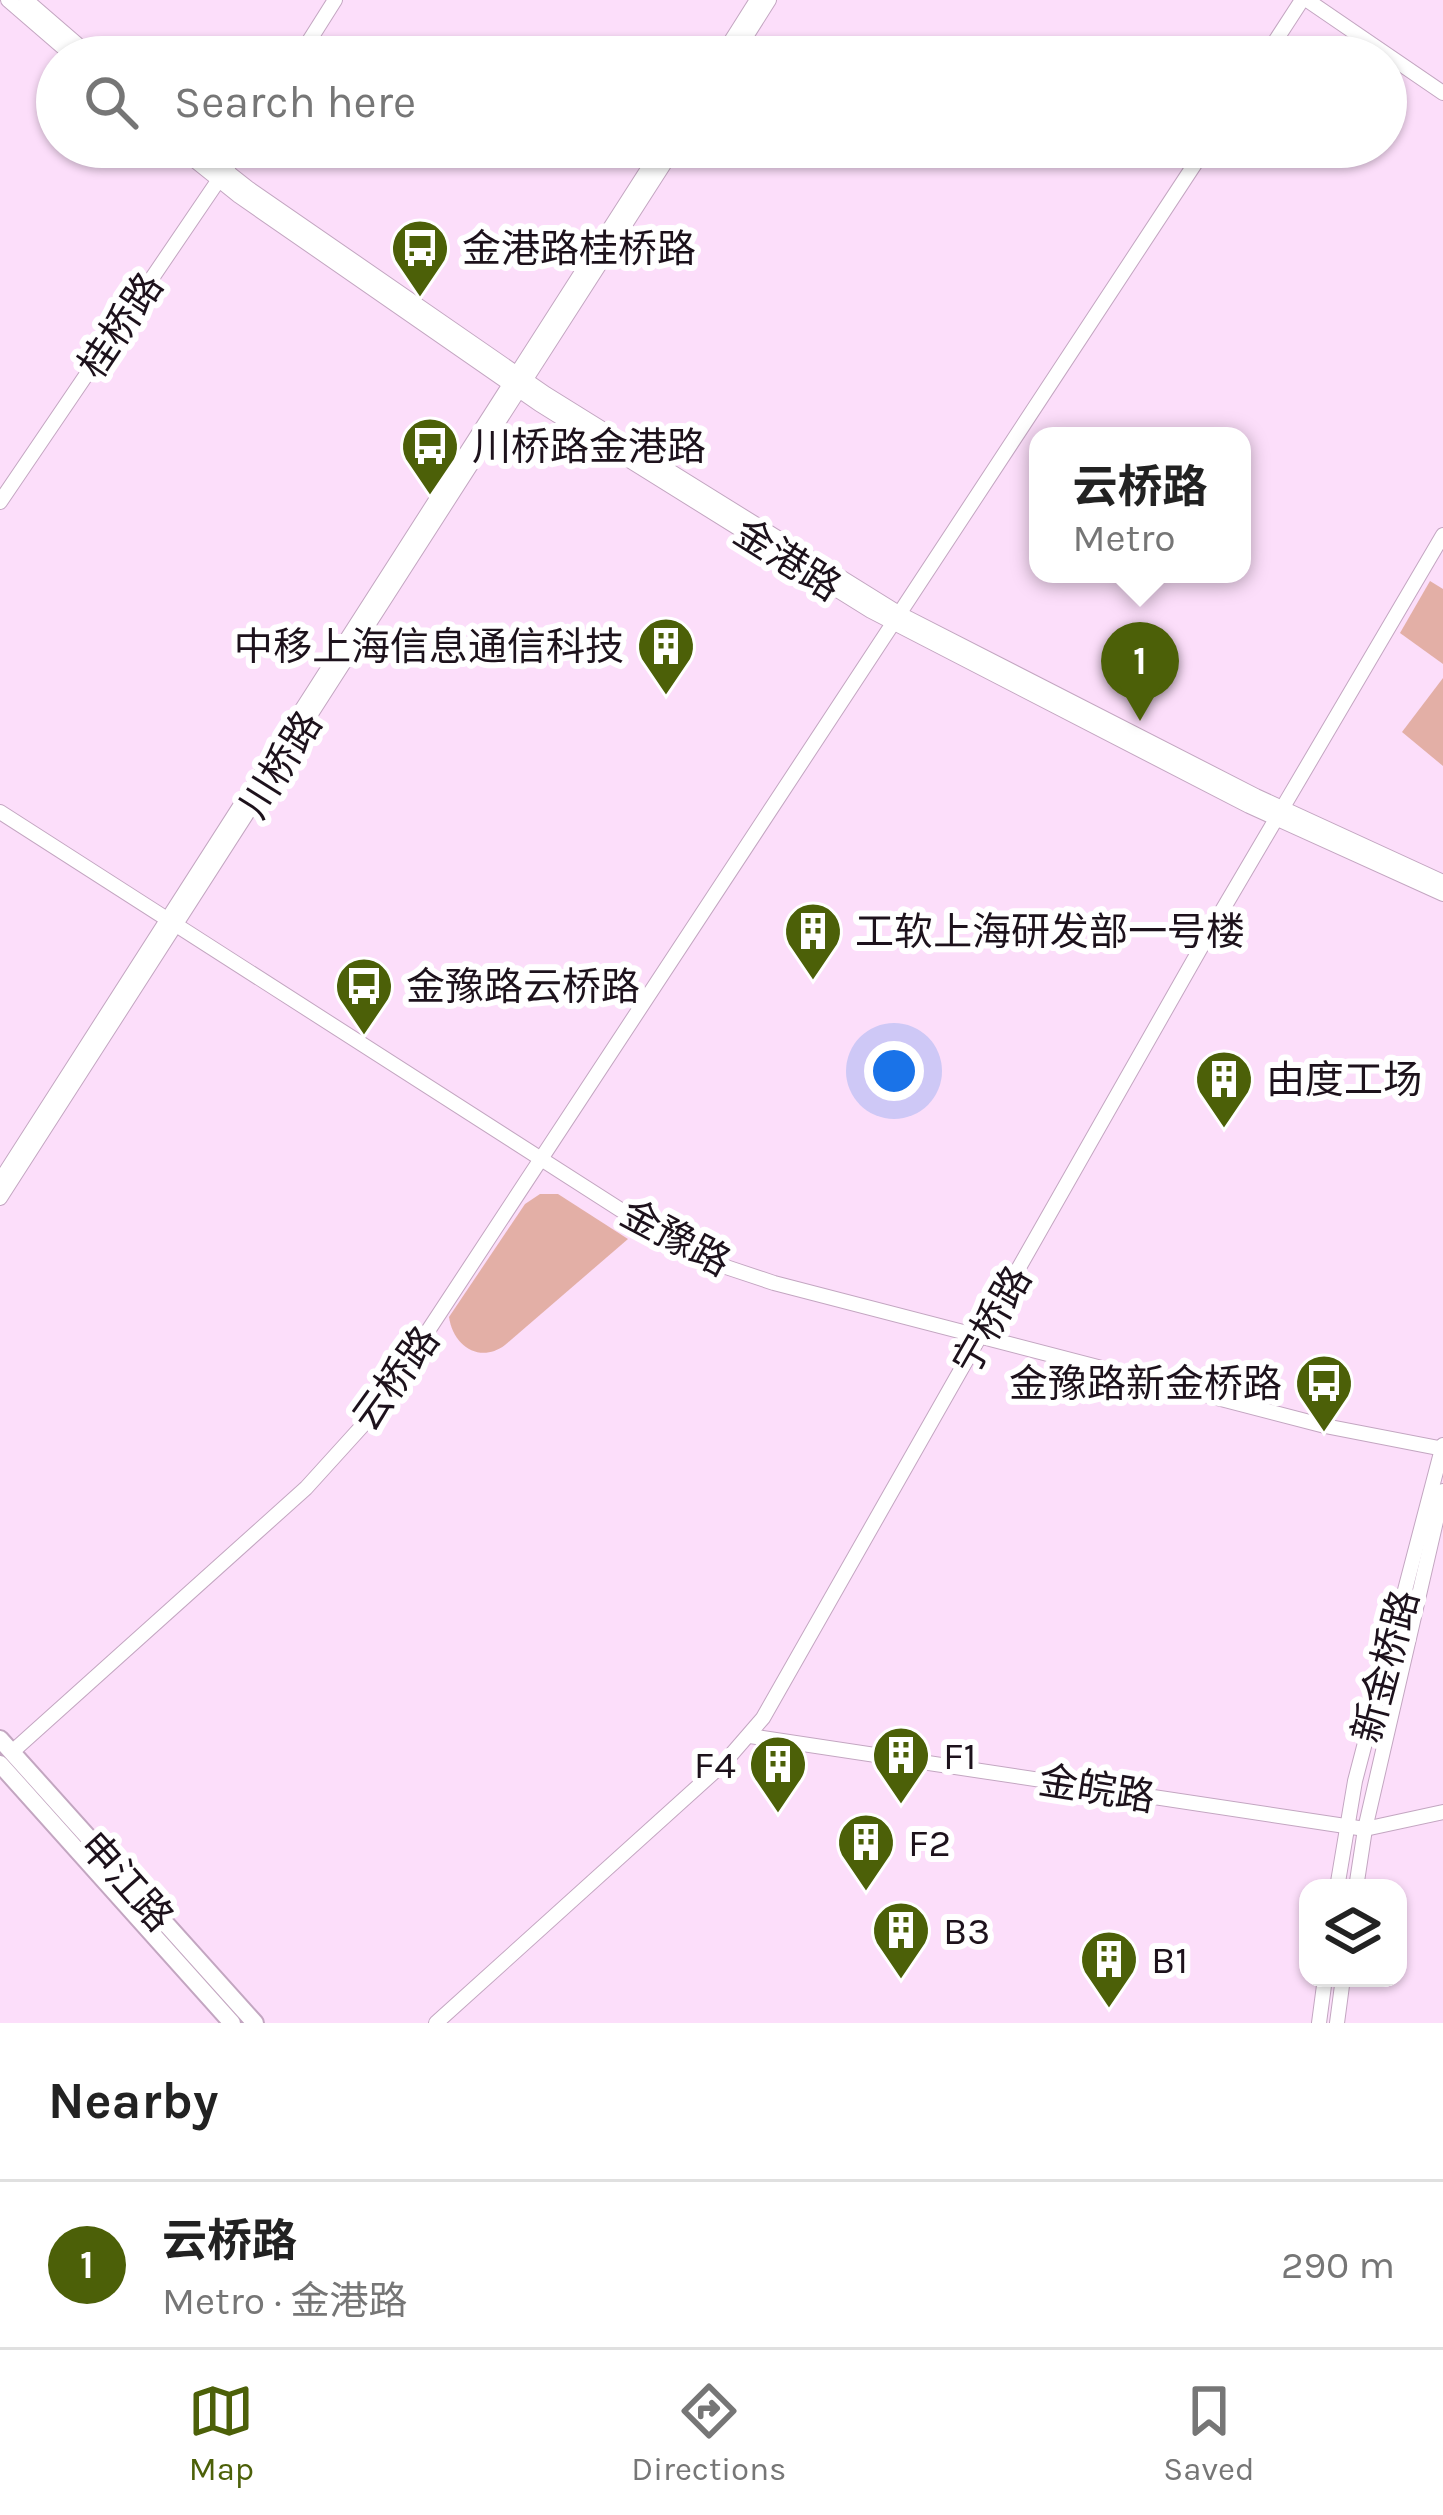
<!DOCTYPE html>
<html lang="en">
<head>
<meta charset="utf-8">
<style>
	:root { --surface:#fff; --page:#f2f2f2; --text:#222; --muted:#767676; --line:#e0e0e0; --accent:#4c6008 }
	body { margin:0; font-family:Karla,"Noto Sans SC",sans-serif; background:var(--page); color:var(--text) }
	.controls { position:absolute; right:36px; bottom:36px; display:grid; overflow:hidden; border-radius:24px; box-shadow:0 3px 9px #0004 }
	.controls button { width:108px; height:108px; display:grid; place-items:center; padding:0; border:0; border-bottom:3px solid var(--line); background:var(--surface); color:var(--text); font:60px sans-serif }
	.you { position:absolute; left:894px; top:1071px; width:42px; height:42px; margin:-30px; border:9px solid #fff; border-radius:50%; background:#1a73e8; box-shadow:0 0 0 18px #1a73e833 }
	.badge { display:grid; place-items:center; width:78px; height:78px; border-radius:50%; background:var(--accent); color:#fff; font-size:39px; font-weight:700 }
	.pin { position:absolute; translate:-50% -99px; filter:drop-shadow(0 3px 6px #0008) }
	.pin::after { content:''; position:absolute; top:63px; width:42px; height:36px; background:inherit; clip-path:polygon(0 0,100% 0,50% 100%) }
	.popup { position:absolute; left:1029px; top:427px; width:222px; height:156px; box-sizing:border-box; display:grid; place-content:center; border-radius:24px; background:var(--surface); filter:drop-shadow(0 3px 9px #0005); font-size:39px; white-space:nowrap; color:var(--muted) }
	.popup b { font-size:45px; color:var(--text) }
	.popup::after { content:''; position:absolute; left:50%; top:100%; margin-left:-24px; border:24px solid transparent; border-top-color:var(--surface) }
	.list { margin:0; padding:0; list-style:none }
	h2 { display:flex; justify-content:space-between; align-items:center; height:156px; margin:0; padding:0 48px; font-size:51px }
	h2 small { font-size:39px; font-weight:400; color:var(--muted) }
	.list li { display:grid; grid-template-columns:78px 1fr auto; gap:36px; align-items:center; box-sizing:border-box; height:168px; padding:0 48px; border-top:3px solid var(--line) }
	.list b { display:block; font-size:45px; white-space:nowrap }
	.list p { margin:0; font-size:39px; white-space:nowrap; color:var(--muted) }
	.list em { font-size:39px; font-style:normal; color:var(--muted) }
	.icon { flex:none; width:66px; height:66px; fill:none; stroke:currentColor; stroke-width:2; stroke-linecap:round; stroke-linejoin:round }
	.map { position:relative; flex:none; width:1443px; height:2023px; overflow:hidden }
	.search { position:absolute; background:var(--surface); box-shadow:0 3px 9px #0004; left:36px; right:36px; top:36px; height:132px; display:flex; align-items:center; gap:30px; box-sizing:border-box; padding:0 42px; border-radius:66px; color:var(--muted); font-size:45px }
	.sheet { height:324px; background:var(--surface) }
	nav { display:flex; justify-content:space-around; align-items:center; box-sizing:border-box; height:168px; border-top:3px solid var(--line); background:var(--surface); font-size:33px; color:var(--muted) }
	nav a { display:grid; justify-items:center; gap:6px }
	nav .on { color:var(--accent) }
	.map>svg:first-child { display:block }
	.green { fill:#e3afa6 }
	.lines { fill:none; stroke-linecap:round; stroke-linejoin:round }
	.minor-casing { stroke:#c3a6c1; stroke-width:16 }
	.major-casing { stroke:#c3a6c1; stroke-width:20 }
	.minor { stroke:#fff; stroke-width:14 }
	.major { stroke:#fff; stroke-width:16 }
	.labels { text-anchor:middle; stroke-width:12; stroke-linejoin:round; paint-order:stroke }
	.poi-label { font-size:39px; fill:#1d121c; stroke:#fff; text-anchor:start }
	.street-label { font-size:39px; fill:#1d121c; stroke:#fff }
</style>
</head>
<body>
<div class="map">
<svg width="1443" height="2023" viewBox="0 0 1443 2023">
	<rect width="100%" height="100%" fill="#fcdefa"/>
	<!-- green -->
	<g class="green">
		<path d="M1430 581 1443 589V664L1400 633Z"/>
		<path d="M1443 678V766L1402 732Z"/>
		<path d="M540 1194H558L628 1239 505 1345C480 1364 453 1346 449 1317L525 1204Z"/>
	</g>
	<g class="lines">
		<defs>
			<g id="minor">
				<path d="M8 0 74 57"/>
				<path d="M26 0 92 57"/>
				<path d="M1307 0 1443 93"/>
				<path d="M299 57 335 0"/>
				<path d="M721 57 757 0"/>
				<path d="M733 57 769 0"/>
				<path d="M1265 57 1302 0"/>
				<path d="M178 147 239 196 539 404 871 611 1249 806 1443 894"/>
				<path d="M196 147 248 188 546 394 900 614 1256 796 1443 882"/>
				<path d="M0 502 241 147"/>
				<path d="M0 812 666 1239 720 1265 774 1283 1325 1426 1443 1449"/>
				<path d="M0 1181 662 147"/>
				<path d="M0 1198 675 147"/>
				<path d="M750 1736 1365 1829 1443 1812"/>
				<path d="M12 1752 306 1488 374 1413 1206 147"/>
				<path d="M1337 1888 1355 1781 1443 1445"/>
				<path d="M1356 1888 1365 1829 1443 1491"/>
				<path d="M436 2023 724 1763 763 1718 1216 921 1443 535"/>
				<path d="M1319 2023 1325 1978"/>
				<path d="M1337 2023 1343 1978"/>
			</g>
			<g id="major">
				<path d="M0 1739 255 2023"/>
				<path d="M0 1764 232 2023"/>
			</g>
		</defs>
		<!-- minor casing -->
		<use href="#minor" class="minor-casing"/>
		<!-- major casing -->
		<use href="#major" class="major-casing"/>
		<!-- minor -->
		<use href="#minor" class="minor"/>
		<!-- major -->
		<use href="#major" class="major"/>
	</g>
	<!-- icons -->
	<defs>
		<symbol id="bus-pin" viewBox="-11 -11 22 30"><path d="M0 17L-7.5 6A9.5 9.5 0 1 1 7.5 6Z" fill="#4c6008" stroke="#fff"/><path d="M-5-6H5V4H4V6H2V4H-2V6H-4V4H-5ZM-3.5-4V0h7V-4ZM-3.5 1.2v1.5H-2V1.2ZM2 1.2v1.5H3.5V1.2Z" fill="#fff"/></symbol>
		<symbol id="building-pin" viewBox="-11 -11 22 30"><path d="M0 17L-7.5 6A9.5 9.5 0 1 1 7.5 6Z" fill="#4c6008" stroke="#fff"/><path d="M-4-6H4V6H1V3H-1V6H-4ZM-2.5-4.3h1.7v1.8h-1.7ZM.8-4.3h1.7v1.8H.8ZM-2.5-1h1.7V.8h-1.7ZM.8-1h1.7V.8H.8Z" fill="#fff"/></symbol>
	</defs>
	<g fill-rule="evenodd">
		<use href="#bus-pin" x="387" y="215" width="66" height="90"/>
		<use href="#bus-pin" x="397" y="413" width="66" height="90"/>
		<use href="#building-pin" x="633" y="613" width="66" height="90"/>
		<use href="#building-pin" x="780" y="898" width="66" height="90"/>
		<use href="#bus-pin" x="331" y="953" width="66" height="90"/>
		<use href="#building-pin" x="1191" y="1046" width="66" height="90"/>
		<use href="#bus-pin" x="1291" y="1350" width="66" height="90"/>
		<use href="#building-pin" x="868" y="1722" width="66" height="90"/>
		<use href="#building-pin" x="745" y="1731" width="66" height="90"/>
		<use href="#building-pin" x="833" y="1809" width="66" height="90"/>
		<use href="#building-pin" x="868" y="1897" width="66" height="90"/>
		<use href="#building-pin" x="1076" y="1926" width="66" height="90"/>
	</g>
	<g class="labels">
		<!-- poi labels -->
		<g class="poi-label">
			<text x="462" y="262">金港路桂桥路</text>
			<text x="472" y="460">川桥路金港路</text>
			<text x="624" y="660" text-anchor="end">中移上海信息通信科技</text>
			<text x="855" y="945">工软上海研发部一号楼</text>
			<text x="406" y="1000">金豫路云桥路</text>
			<text x="1266" y="1093">由度工场</text>
			<text x="1282" y="1397" text-anchor="end">金豫路新金桥路</text>
			<text x="943" y="1769">F1</text>
			<text x="736" y="1778" text-anchor="end">F4</text>
			<text x="908" y="1856">F2</text>
			<text x="943" y="1944">B3</text>
			<text x="1151" y="1973">B1</text>
		</g>
		<!-- street labels -->
		<g class="street-label">
			<text transform="translate(120 325) rotate(-56)" y="14">桂桥路</text>
			<text transform="translate(788 559) rotate(32)" y="14">金港路</text>
			<text transform="translate(280 764) rotate(-58)" y="14">川桥路</text>
			<text transform="translate(676 1237) rotate(28)" y="14">金豫路</text>
			<text transform="translate(991 1320) rotate(-60)" y="14">宁桥路</text>
			<text transform="translate(395 1378) rotate(-54)" y="14">云桥路</text>
			<text transform="translate(1385 1666) rotate(-75)" y="14">新金桥路</text>
			<text transform="translate(1097 1788) rotate(9)" y="14">金皖路</text>
			<text transform="translate(127 1881) rotate(48)" y="14">申江路</text>
		</g>
	</g>
</svg>
<div class="controls">
<button><svg class="icon" aria-label="layers" viewBox="0 0 24 24"><path d="M12 4l9 5-9 5-9-5zM3 14l9 5 9-5"/></svg></button>
</div>
<div class="you"></div>
<div class="pin badge" style="left:1140px;top:721px">1</div>
<div class="popup"><b>云桥路</b>Metro</div>
<div class="search"><svg class="icon" aria-label="search" viewBox="0 0 24 24"><circle cx="10" cy="10" r="6"/><path d="M15 15l6 6"/></svg>Search here</div>
</div>
<section class="sheet">
<h2>Nearby<small></small></h2>
<ul class="list">
<li><span class="badge">1</span><div><b>云桥路</b><p>Metro · 金港路</p></div><em>290 m</em></li>
</ul>
</section>
<nav>
<a class="on"><svg class="icon" aria-label="map" viewBox="0 0 24 24"><path d="M3 6l6-2 6 2 6-2v14l-6 2-6-2-6 2zM9 4v14M15 6v14"/></svg>Map</a>
<a><svg class="icon" aria-label="directions" viewBox="0 0 24 24"><path d="M12 3l9 9-9 9-9-9zM9 14v-3h6M13 9l2 2-2 2"/></svg>Directions</a>
<a><svg class="icon" aria-label="saved" viewBox="0 0 24 24"><path d="M7 4h10v16l-5-4-5 4z"/></svg>Saved</a>
</nav>
</body>
</html>
